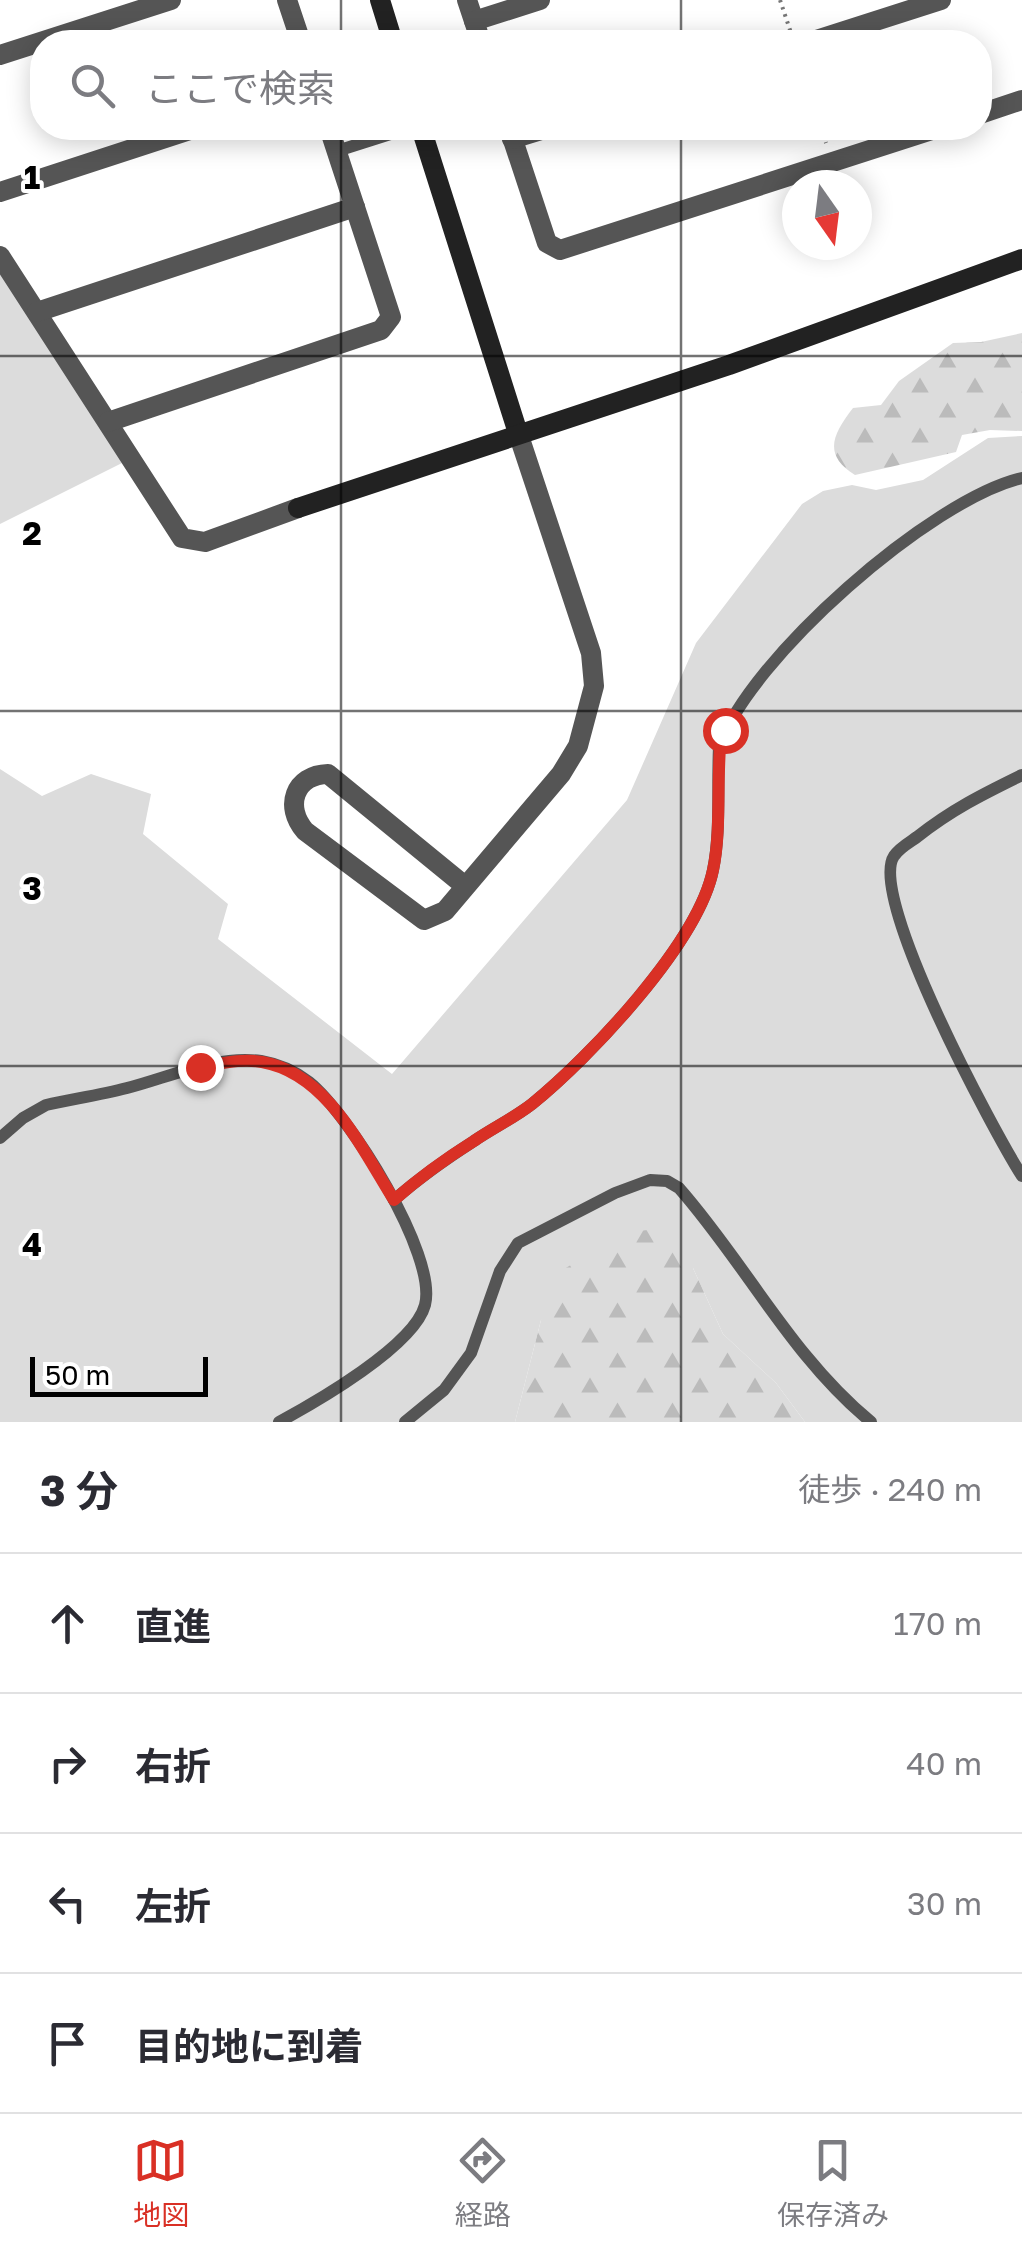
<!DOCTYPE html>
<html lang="ja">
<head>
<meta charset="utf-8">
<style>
	:root { --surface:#fff; --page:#f2f2f3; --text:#2b2b33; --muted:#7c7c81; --line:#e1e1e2; --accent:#d93025 }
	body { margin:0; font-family:"Golos Text","Noto Sans JP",sans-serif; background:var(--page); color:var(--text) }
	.compass { position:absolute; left:782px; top:170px; width:90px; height:90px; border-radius:50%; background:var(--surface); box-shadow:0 5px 25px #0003; rotate:166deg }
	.scale { position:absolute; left:30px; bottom:25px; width:178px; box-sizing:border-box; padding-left:10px; border:5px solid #000; border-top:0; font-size:28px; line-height:35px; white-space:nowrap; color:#000; -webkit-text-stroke:8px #fff; paint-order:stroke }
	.stop { position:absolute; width:30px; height:30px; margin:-22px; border:8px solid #d93025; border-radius:50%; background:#fff }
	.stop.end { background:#d93025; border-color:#fff; box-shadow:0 2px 10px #0008 }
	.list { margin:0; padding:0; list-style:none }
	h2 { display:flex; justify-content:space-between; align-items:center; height:130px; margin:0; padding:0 40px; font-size:42px }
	h2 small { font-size:32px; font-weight:400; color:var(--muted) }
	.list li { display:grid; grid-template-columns:65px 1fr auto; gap:30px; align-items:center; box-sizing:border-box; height:140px; padding:0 40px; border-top:2px solid var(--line) }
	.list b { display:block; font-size:38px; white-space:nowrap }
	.list em { font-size:32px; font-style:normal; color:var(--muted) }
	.icon { flex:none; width:55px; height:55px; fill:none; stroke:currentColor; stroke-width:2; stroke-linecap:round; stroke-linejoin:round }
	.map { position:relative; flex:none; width:1022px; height:1422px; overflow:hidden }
	.search { position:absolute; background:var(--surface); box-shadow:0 5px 25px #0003; left:30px; right:30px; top:30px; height:110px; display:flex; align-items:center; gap:25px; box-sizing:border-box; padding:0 35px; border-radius:40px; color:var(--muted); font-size:38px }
	.sheet { height:690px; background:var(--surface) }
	nav { display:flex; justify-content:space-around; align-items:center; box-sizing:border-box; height:140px; border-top:2px solid var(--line); background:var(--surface); font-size:28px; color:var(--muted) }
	nav a { display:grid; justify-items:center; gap:5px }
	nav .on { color:var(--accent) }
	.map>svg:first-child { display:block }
	.green { fill:#dcdcdc }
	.forest { fill:url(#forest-firs) }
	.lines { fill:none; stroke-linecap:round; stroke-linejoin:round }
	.path { stroke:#777; stroke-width:4; stroke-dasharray:2.5 5; stroke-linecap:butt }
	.lane { stroke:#555; stroke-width:12 }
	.street { stroke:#555; stroke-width:20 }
	.secondary { stroke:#222; stroke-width:20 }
	.route { stroke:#d93025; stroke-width:12 }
	.grid { fill:none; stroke:#000; stroke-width:2.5; stroke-opacity:0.55 }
	.grid-label { font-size:32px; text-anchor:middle; font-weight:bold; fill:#000; stroke:#fff; stroke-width:8; stroke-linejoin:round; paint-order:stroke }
</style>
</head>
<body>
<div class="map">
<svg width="1022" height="1422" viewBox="0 0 1022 1422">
	<defs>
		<pattern id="forest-firs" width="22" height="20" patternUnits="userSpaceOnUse" patternTransform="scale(2.5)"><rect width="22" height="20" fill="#dcdcdc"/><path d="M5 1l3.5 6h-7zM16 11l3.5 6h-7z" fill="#bbb"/></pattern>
	</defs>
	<rect width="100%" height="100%" fill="#fff"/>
	<!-- green -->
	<g class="green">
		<path d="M0 269 126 461 0 524Z"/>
		<path d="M1022 436V1422H805L776 1383 723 1334 693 1268 541 1320 515 1422H0V769L42 796 91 774 151 794 143 834 228 904 218 939 392 1074 627 800 696 643 802 504 823 491 852 485 876 490 923 480 988 438Z"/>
	</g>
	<!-- forest -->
	<g class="forest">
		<path d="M1022 333V431L990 430 962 435 956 452 855 475C823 455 832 435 853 408L881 405 899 381 953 343 981 342Z"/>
		<path d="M648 1230 693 1268 723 1334 776 1383 805 1422H515L541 1320 564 1269 627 1232Z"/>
	</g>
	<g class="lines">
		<!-- path -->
		<g class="path">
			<path d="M780 0 791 33"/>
			<path d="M821 128 826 143"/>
		</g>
		<!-- lane -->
		<g class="lane">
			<path d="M337 151 403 130"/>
			<path d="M1022 775C983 794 951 810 917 837 910 842 899 848 894 856 867 896 994 1132 1022 1176"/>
			<path d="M0 1138 23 1118 46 1105C73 1099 100 1095 127 1088 170 1077 216 1055 261 1061 278 1064 295 1071 309 1082 348 1113 438 1255 425 1305 414 1346 316 1402 279 1422"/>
			<path d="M394 1200C419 1178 446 1159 474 1141 493 1128 514 1118 532 1104 590 1057 698 943 713 870 721 831 717 787 719 747 749 659 931 499 1022 478"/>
			<path d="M405 1422 444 1390 471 1353 500 1271 518 1243 615 1193 650 1180 667 1181 679 1188C746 1264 791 1356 871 1422"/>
		</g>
		<!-- street -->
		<g class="street">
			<path d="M287 0 301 42"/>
			<path d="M467 0 481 42"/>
			<path d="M474 21 540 0"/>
			<path d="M810 42 941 0"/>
			<path d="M0 55 171 0"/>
			<path d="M980 114 1022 100"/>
			<path d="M509 128 547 243 560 250 938 128"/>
			<path d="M512 139 548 128"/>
			<path d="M0 192 196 128"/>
			<path d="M0 256 182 538 205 542 298 508"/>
			<path d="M37 312 355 207"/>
			<path d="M108 422 381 330 391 317 329 128"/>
			<path d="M465 886 328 774C294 775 284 807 305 831L424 920 445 911 561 774 578 746 594 686 591 653 518 433"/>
		</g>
		<!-- secondary -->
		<g class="secondary">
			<path d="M380 0 393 42"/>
			<path d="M421 128 518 433"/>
			<path d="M298 508 729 365 1022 259"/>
		</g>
	</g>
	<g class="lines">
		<!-- route -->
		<path class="route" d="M200 1067C220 1064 241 1058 262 1062 327 1073 362 1149 394 1200 419 1178 445 1159 474 1141 493 1128 514 1118 532 1104 590 1057 698 943 713 870 721 833 717 786 720 748L725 730"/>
	</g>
	<!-- grid -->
	<path class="grid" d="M341 0V42M681 0V42M341 128V1422M681 128V1422M0 356H1022M0 711H1022M0 1066H1022"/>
	<g class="grid-label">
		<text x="32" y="189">1</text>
		<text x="32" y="545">2</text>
		<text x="32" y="900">3</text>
		<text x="32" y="1256">4</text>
	</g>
</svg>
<svg class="compass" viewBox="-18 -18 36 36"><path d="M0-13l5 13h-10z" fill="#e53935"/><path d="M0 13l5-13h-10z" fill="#7c7c81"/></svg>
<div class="scale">50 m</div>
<div class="stop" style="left:725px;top:730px"></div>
<div class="stop end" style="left:200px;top:1067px"></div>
<div class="search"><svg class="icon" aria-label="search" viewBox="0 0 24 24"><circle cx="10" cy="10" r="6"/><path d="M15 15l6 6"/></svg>ここで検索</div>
</div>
<section class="sheet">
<h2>3 分<small>徒歩 · 240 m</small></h2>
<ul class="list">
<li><svg class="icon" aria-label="ahead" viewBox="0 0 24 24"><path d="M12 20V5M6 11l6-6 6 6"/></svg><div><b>直進</b></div><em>170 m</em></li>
<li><svg class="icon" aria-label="right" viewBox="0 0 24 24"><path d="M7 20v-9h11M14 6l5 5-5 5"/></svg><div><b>右折</b></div><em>40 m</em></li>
<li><svg class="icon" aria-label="left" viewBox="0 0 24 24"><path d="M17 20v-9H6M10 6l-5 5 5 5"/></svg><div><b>左折</b></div><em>30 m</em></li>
<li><svg class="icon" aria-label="arrive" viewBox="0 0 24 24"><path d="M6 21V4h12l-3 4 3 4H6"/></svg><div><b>目的地に到着</b></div></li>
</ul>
</section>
<nav>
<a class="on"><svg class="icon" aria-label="map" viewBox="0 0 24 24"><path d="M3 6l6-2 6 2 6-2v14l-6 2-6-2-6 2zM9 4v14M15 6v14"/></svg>地図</a>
<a><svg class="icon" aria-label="directions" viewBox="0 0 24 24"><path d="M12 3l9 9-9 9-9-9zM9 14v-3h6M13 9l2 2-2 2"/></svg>経路</a>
<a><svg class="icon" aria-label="saved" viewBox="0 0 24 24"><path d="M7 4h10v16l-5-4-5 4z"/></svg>保存済み</a>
</nav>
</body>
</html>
